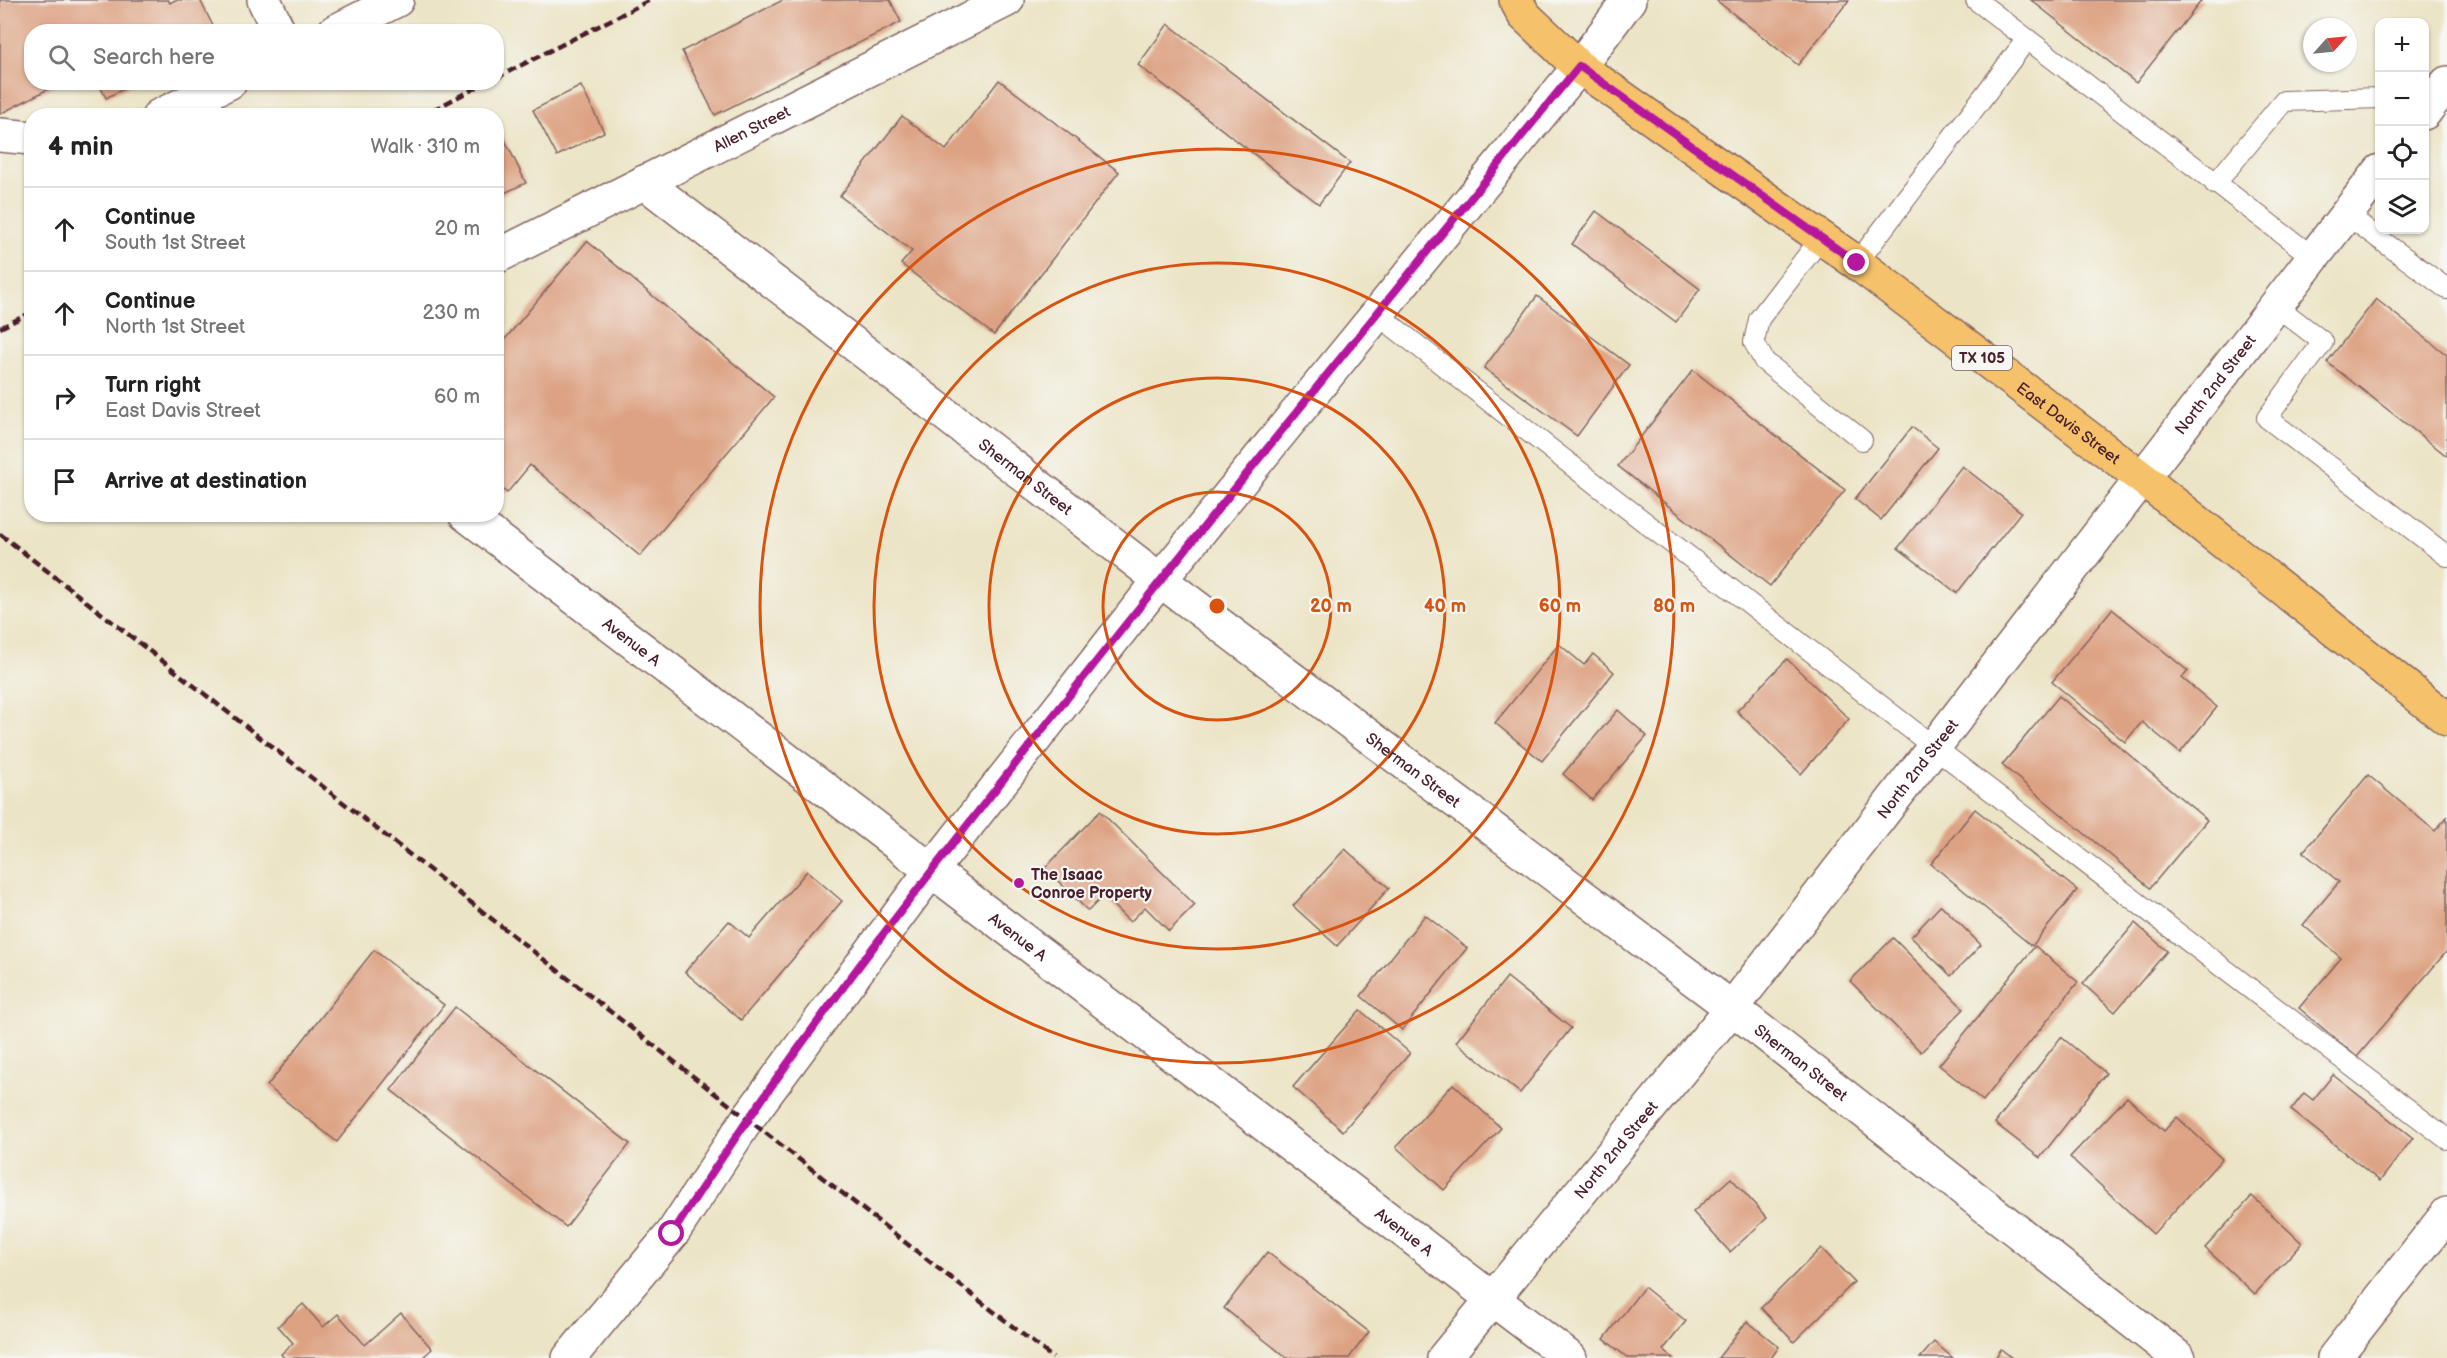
<!DOCTYPE html>
<html lang="en">
<head>
<meta charset="utf-8">
<style>
	:root { --surface:#fff; --page:#f2f2f2; --text:#222; --muted:#767676; --line:#e0e0e0 }
	body { margin:0; font-family:"Balsamiq Sans",sans-serif; background:var(--page); color:var(--text) }
	.controls { position:absolute; right:18px; top:18px; display:grid; overflow:hidden; border-radius:12px; box-shadow:0 2px 4px #0004 }
	.controls button { width:54px; height:54px; display:grid; place-items:center; padding:0; border:0; border-bottom:2px solid var(--line); background:var(--surface); color:var(--text); font:30px sans-serif }
	.compass { position:absolute; left:2303px; top:18px; width:54px; height:54px; border-radius:50%; background:var(--surface); box-shadow:0 2px 4px #0004; rotate:63deg }
	.stop { position:absolute; width:18px; height:18px; margin:-14px; border:4px solid #b5179e; border-radius:50%; background:#fff }
	.stop.end { background:#b5179e; border-color:#fff; box-shadow:0 2px 6px #0008 }
	.list { margin:0; padding:0; list-style:none }
	h2 { display:flex; justify-content:space-between; align-items:center; height:78px; margin:0; padding:0 24px; font-size:26px }
	h2 small { font-size:20px; font-weight:400; color:var(--muted) }
	.list li { display:grid; grid-template-columns:39px 1fr auto; gap:18px; align-items:center; box-sizing:border-box; height:84px; padding:0 24px; border-top:2px solid var(--line) }
	.list b { display:block; font-size:22px; white-space:nowrap }
	.list p { margin:0; font-size:20px; white-space:nowrap; color:var(--muted) }
	.list em { font-size:20px; font-style:normal; color:var(--muted) }
	.icon { flex:none; width:33px; height:33px; fill:none; stroke:currentColor; stroke-width:2; stroke-linecap:round; stroke-linejoin:round }
	.map { position:relative; flex:none; width:2447px; height:1358px; overflow:hidden }
	.search { position:absolute; background:var(--surface); box-shadow:0 2px 4px #0004; left:24px; top:24px; width:480px; height:66px; display:flex; align-items:center; gap:15px; box-sizing:border-box; padding:0 21px; border-radius:24px; color:var(--muted); font-size:22px }
	.panel { position:absolute; background:var(--surface); box-shadow:0 2px 4px #0004; left:24px; top:108px; width:480px; height:414px; border-radius:24px }
	.map>svg:first-child { display:block }
	.building { fill:#dda283 }
	.lines { fill:none; stroke-linecap:round; stroke-linejoin:round }
	.service-casing { stroke:#836461; stroke-width:22 }
	.minor-casing { stroke:#836461; stroke-width:36 }
	.tertiary-casing { stroke:#836461; stroke-width:36 }
	.primary-casing { stroke:#836461; stroke-width:36 }
	.service { stroke:#fff; stroke-width:20 }
	.minor { stroke:#fff; stroke-width:33 }
	.tertiary { stroke:#fff; stroke-width:33 }
	.primary { stroke:#f5c16b; stroke-width:33 }
	.rail { stroke:#4a1f2b; stroke-width:4.5; stroke-dasharray:9 4.5; stroke-linecap:butt }
	.route { stroke:#b5179e; stroke-width:8 }
	.ring { fill:none; stroke:#d8530f; stroke-width:3 }
	.poi-dot { fill:#b5179e; stroke:#f6f6f2; stroke-width:2 }
	.labels { text-anchor:middle; stroke-width:4.5; stroke-linejoin:round; paint-order:stroke }
	.shield { fill:#f6f6f2; stroke:#7e6067; stroke-width:1.5 }
	.shield-label { font-size:15px; font-weight:bold; fill:#4a1f2b }
	.street-label { font-size:16px; fill:#4a1f2b; stroke:#f6f6f2 }
	.poi-label { font-size:16px; font-weight:bold; fill:#4a1f2b; stroke:#f6f6f2; text-anchor:start }
	.centre { fill:#d8530f; stroke:#f6f6f2; stroke-width:3 }
	.ring-label { font-size:18px; text-anchor:middle; font-weight:bold; fill:#d8530f; stroke:#f6f6f2; stroke-width:4.5; stroke-linejoin:round; paint-order:stroke }
</style>
</head>
<body>
<div class="map">
<svg width="2447" height="1358" viewBox="0 0 2447 1358">
	<rect width="100%" height="100%" fill="#f6f6f2"/>
	<filter id="ink" filterUnits="userSpaceOnUse"><feTurbulence type="fractalNoise" baseFrequency=".0167" numOctaves="2"/><feDisplacementMap in="SourceGraphic" scale="12" xChannelSelector="R" yChannelSelector="G"/><feConvolveMatrix kernelMatrix="1 2 1 2 8 2 1 2 1" color-interpolation-filters="sRGB"/></filter>
	<filter id="wash" filterUnits="userSpaceOnUse"><feTurbulence type="fractalNoise" baseFrequency=".008" numOctaves="4" result="noise"/><feDisplacementMap in="SourceGraphic" scale="24" xChannelSelector="R" yChannelSelector="G"/><feGaussianBlur stdDeviation="1.35" result="paint"/><feColorMatrix in="noise" values="0 0 0 0 0 0 0 0 0 0 0 0 0 0 0 0 0 1.4 0 .05"/><feComposite in="paint" operator="in"/></filter>
	<g filter="url(#wash)">
		<rect width="100%" height="100%" fill="#ece4c6"/>
		<g id="blocks">
			<!-- building -->
			<g class="building">
				<path d="M0 0H168L170 3 175 0H200L216 32H32V82H62L0 114Z"/>
				<path d="M783 0H890L901 22 715 115 682 51Z"/>
				<path d="M1716 0H1849L1798 65Z"/>
				<path d="M2031 0H2202L2136 83Z"/>
				<path d="M1168 24 1350 163 1319 204 1138 65Z"/>
				<path d="M999 80 1119 172 994 335 901 264 912 251 840 196 902 116 946 150Z"/>
				<path d="M98 82H137L106 98Z"/>
				<path d="M581 86 604 132 557 156 533 110Z"/>
				<path d="M499 128 526 183 496 197V130Z"/>
				<path d="M1596 211 1700 289 1676 322 1572 244Z"/>
				<path d="M587 241 774 397 640 556 530 465 507 493 496 484V350Z"/>
				<path d="M1537 296 1629 365 1577 436 1484 368Z"/>
				<path d="M2376 299 2447 355V456L2327 362Z"/>
				<path d="M1693 370 1845 490 1770 586 1618 466Z"/>
				<path d="M1912 427 1938 448 1881 520 1855 499Z"/>
				<path d="M1962 466 2021 512 1957 593 1898 548Z"/>
				<path d="M2112 609 2188 671 2182 678 2217 707 2180 753 2142 722 2125 742 2052 682Z"/>
				<path d="M1559 644 1584 665 1593 654 1614 672 1542 761 1495 723Z"/>
				<path d="M1787 659 1849 719 1801 774 1737 711Z"/>
				<path d="M2059 696 2207 820 2150 888 2002 765Z"/>
				<path d="M1618 710 1647 736 1592 800 1563 774Z"/>
				<path d="M2368 775 2435 831 2447 817V951L2357 1057 2299 1008 2341 958 2303 925 2339 882 2303 852Z"/>
				<path d="M1975 809 2077 890 2032 946 1931 864Z"/>
				<path d="M1100 811 1195 905 1169 931 1145 907 1130 922 1103 896 1088 911 1045 868Z"/>
				<path d="M1345 849 1389 888 1337 946 1293 906Z"/>
				<path d="M807 871 842 901 741 1020 685 972 729 921 749 938Z"/>
				<path d="M1941 905 1981 945 1951 976 1911 937Z"/>
				<path d="M1425 915 1467 948 1402 1030 1361 996Z"/>
				<path d="M2135 923 2167 951 2115 1012 2083 984Z"/>
				<path d="M1893 938 1964 1009 1921 1052 1850 981Z"/>
				<path d="M2035 946 2078 982 1983 1101 1939 1065Z"/>
				<path d="M374 950 444 1005 337 1142 267 1086Z"/>
				<path d="M1507 977 1571 1028 1520 1093 1456 1042Z"/>
				<path d="M455 1007 630 1144 566 1227 391 1090Z"/>
				<path d="M1360 1010 1410 1053 1343 1131 1293 1087Z"/>
				<path d="M2061 1037 2106 1073 2040 1158 1995 1123Z"/>
				<path d="M2333 1075 2413 1138 2380 1181 2291 1110 2304 1093 2313 1100Z"/>
				<path d="M1453 1084 1501 1128 1444 1190 1396 1147Z"/>
				<path d="M2127 1097 2164 1131 2177 1117 2222 1159 2153 1234 2070 1157Z"/>
				<path d="M1731 1178 1767 1218 1730 1252 1693 1212Z"/>
				<path d="M2252 1196 2302 1243 2255 1294 2205 1248Z"/>
				<path d="M1821 1248 1854 1282 1794 1342 1761 1308Z"/>
				<path d="M1267 1252 1369 1332 1349 1358H1287L1224 1308Z"/>
				<path d="M1644 1287 1686 1321 1663 1350 1673 1358H1628L1604 1339Z"/>
				<path d="M303 1304 323 1327 338 1314 365 1345 401 1313 432 1349 422 1358H284L281 1354 293 1343 278 1326Z"/>
				<path d="M1747 1321 1779 1347 1771 1358H1718Z"/>
				<path d="M1934 1342 1953 1358H1920Z"/>
				<path d="M2001 1349 2012 1358H1995Z"/>
			</g>
		</g>
	</g>
	<g filter="url(#ink)">
		<use href="#blocks" fill-opacity="0" stroke="#836461" stroke-width="1.5"/>
		<g class="lines">
			<defs>
				<g id="service">
					<path d="M1976 0 2313 257"/>
					<path d="M2215 184 2284 101 2380 98"/>
					<path d="M2346 214 2447 289"/>
					<path d="M1821 238 1759 319 1754 342 1764 361 1862 440"/>
					<path d="M1857 263 2027 39"/>
					<path d="M2275 305 2323 342 2267 418 2447 556"/>
					<path d="M1377 314 1934 747 2447 1139"/>
				</g>
				<g id="minor">
					<path d="M264 0 279 32"/>
					<path d="M334 32 397 0"/>
					<path d="M2424 113 2447 83"/>
					<path d="M159 116 230 82"/>
					<path d="M0 135 32 138"/>
					<path id="s1" d="M644 182 1160 580 1732 1008 2179 1358"/>
					<path id="s2" d="M496 257 1007 0"/>
					<path id="s3" d="M465 514 1570 1358"/>
					<path id="s4" d="M1444 1358 1732 1008 2380 171"/>
					<path d="M2334 1358 2447 1214"/>
				</g>
				<path id="tertiary" d="M569 1358 672 1234 748 1118 931 871 1160 580 1579 67 1629 0"/>
				<g id="primary">
					<path id="s5" d="M1516 0 1524 15 1579 67 1857 263 2142 478 2447 719"/>
				</g>
			</defs>
			<!-- service casing -->
			<use href="#service" class="service-casing"/>
			<!-- minor casing -->
			<use href="#minor" class="minor-casing"/>
			<!-- tertiary casing -->
			<use href="#tertiary" class="tertiary-casing"/>
			<!-- primary casing -->
			<use href="#primary" class="primary-casing"/>
			<!-- service -->
			<use href="#service" class="service"/>
			<!-- minor -->
			<use href="#minor" class="minor"/>
			<!-- tertiary -->
			<use href="#tertiary" class="tertiary"/>
			<!-- primary -->
			<use href="#primary" class="primary"/>
			<!-- rail -->
			<g class="rail">
				<path d="M496 78 650 0"/>
				<path d="M421 116 487 82"/>
				<path d="M0 328 32 312"/>
				<path d="M0 534 1053 1358"/>
			</g>
		</g>
	</g>
	<g class="lines" filter="url(#ink)">
		<!-- route -->
		<path class="route" d="M672 1234C785 1056 916 890 1046 725 1221 503 1400 285 1579 66L1857 263"/>
	</g>
	<!-- distance rings -->
	<g class="ring">
		<circle cx="1217" cy="606" r="114"/>
		<circle cx="1217" cy="606" r="228"/>
		<circle cx="1217" cy="606" r="343"/>
		<circle cx="1217" cy="606" r="457"/>
	</g>
	<!-- markers -->
	<circle class="poi-dot" cx="1019" cy="883" r="6"/>
	<g class="labels">
		<!-- shield labels -->
		<rect class="shield" x="1952" y="346" width="60" height="24" rx="4.5"/>
		<g class="shield-label">
			<text x="1982" y="363">TX 105</text>
		</g>
		<!-- street labels -->
		<g class="street-label">
			<text dy="6" stroke="none"><textPath href="#s2" startOffset="286">Allen Street</textPath></text>
			<text dy="6" stroke="none"><textPath href="#s4" startOffset="1242">North 2nd Street</textPath></text>
			<text dy="6" stroke="none"><textPath href="#s5" startOffset="698">East Davis Street</textPath></text>
			<text dy="6" stroke="none"><textPath href="#s1" startOffset="482">Sherman Street</textPath></text>
			<text dy="6" stroke="none"><textPath href="#s3" startOffset="210">Avenue A</textPath></text>
			<text dy="6" stroke="none"><textPath href="#s4" startOffset="756">North 2nd Street</textPath></text>
			<text dy="6" stroke="none"><textPath href="#s1" startOffset="968">Sherman Street</textPath></text>
			<text dy="6" stroke="none"><textPath href="#s3" startOffset="696">Avenue A</textPath></text>
			<text dy="6" stroke="none"><textPath href="#s1" startOffset="1454">Sherman Street</textPath></text>
			<text dy="6" stroke="none"><textPath href="#s4" startOffset="270">North 2nd Street</textPath></text>
			<text dy="6" stroke="none"><textPath href="#s3" startOffset="1182">Avenue A</textPath></text>
		</g>
		<!-- poi labels -->
		<g class="poi-label">
			<text x="1031" y="880">The Isaac<tspan x="1031" dy="18">Conroe Property</tspan></text>
		</g>
	</g>
	<circle cx="1217" cy="606" r="9" class="centre"/>
	<g class="ring-label">
		<text x="1331" y="612">20 m</text>
		<text x="1445" y="612">40 m</text>
		<text x="1560" y="612">60 m</text>
		<text x="1674" y="612">80 m</text>
	</g>
</svg>
<div class="controls">
<button>+</button>
<button>−</button>
<button><svg class="icon" aria-label="locate" viewBox="0 0 24 24"><circle cx="12" cy="12" r="6"/><path d="M12 2v4M12 18v4M2 12h4M18 12h4"/></svg></button>
<button><svg class="icon" aria-label="layers" viewBox="0 0 24 24"><path d="M12 4l9 5-9 5-9-5zM3 14l9 5 9-5"/></svg></button>
</div>
<svg class="compass" viewBox="-18 -18 36 36"><path d="M0-13l5 13h-10z" fill="#e53935"/><path d="M0 13l5-13h-10z" fill="#767676"/></svg>
<div class="stop" style="left:672px;top:1234px"></div>
<div class="stop end" style="left:1857px;top:263px"></div>
<div class="search"><svg class="icon" aria-label="search" viewBox="0 0 24 24"><circle cx="10" cy="10" r="6"/><path d="M15 15l6 6"/></svg>Search here</div>
<section class="panel">
<h2>4 min<small>Walk · 310 m</small></h2>
<ul class="list">
<li><svg class="icon" aria-label="ahead" viewBox="0 0 24 24"><path d="M12 20V5M6 11l6-6 6 6"/></svg><div><b>Continue</b><p>South 1st Street</p></div><em>20 m</em></li>
<li><svg class="icon" aria-label="ahead" viewBox="0 0 24 24"><path d="M12 20V5M6 11l6-6 6 6"/></svg><div><b>Continue</b><p>North 1st Street</p></div><em>230 m</em></li>
<li><svg class="icon" aria-label="right" viewBox="0 0 24 24"><path d="M7 20v-9h11M14 6l5 5-5 5"/></svg><div><b>Turn right</b><p>East Davis Street</p></div><em>60 m</em></li>
<li><svg class="icon" aria-label="arrive" viewBox="0 0 24 24"><path d="M6 21V4h12l-3 4 3 4H6"/></svg><div><b>Arrive at destination</b></div></li>
</ul>
</section>
</div>
</body>
</html>
